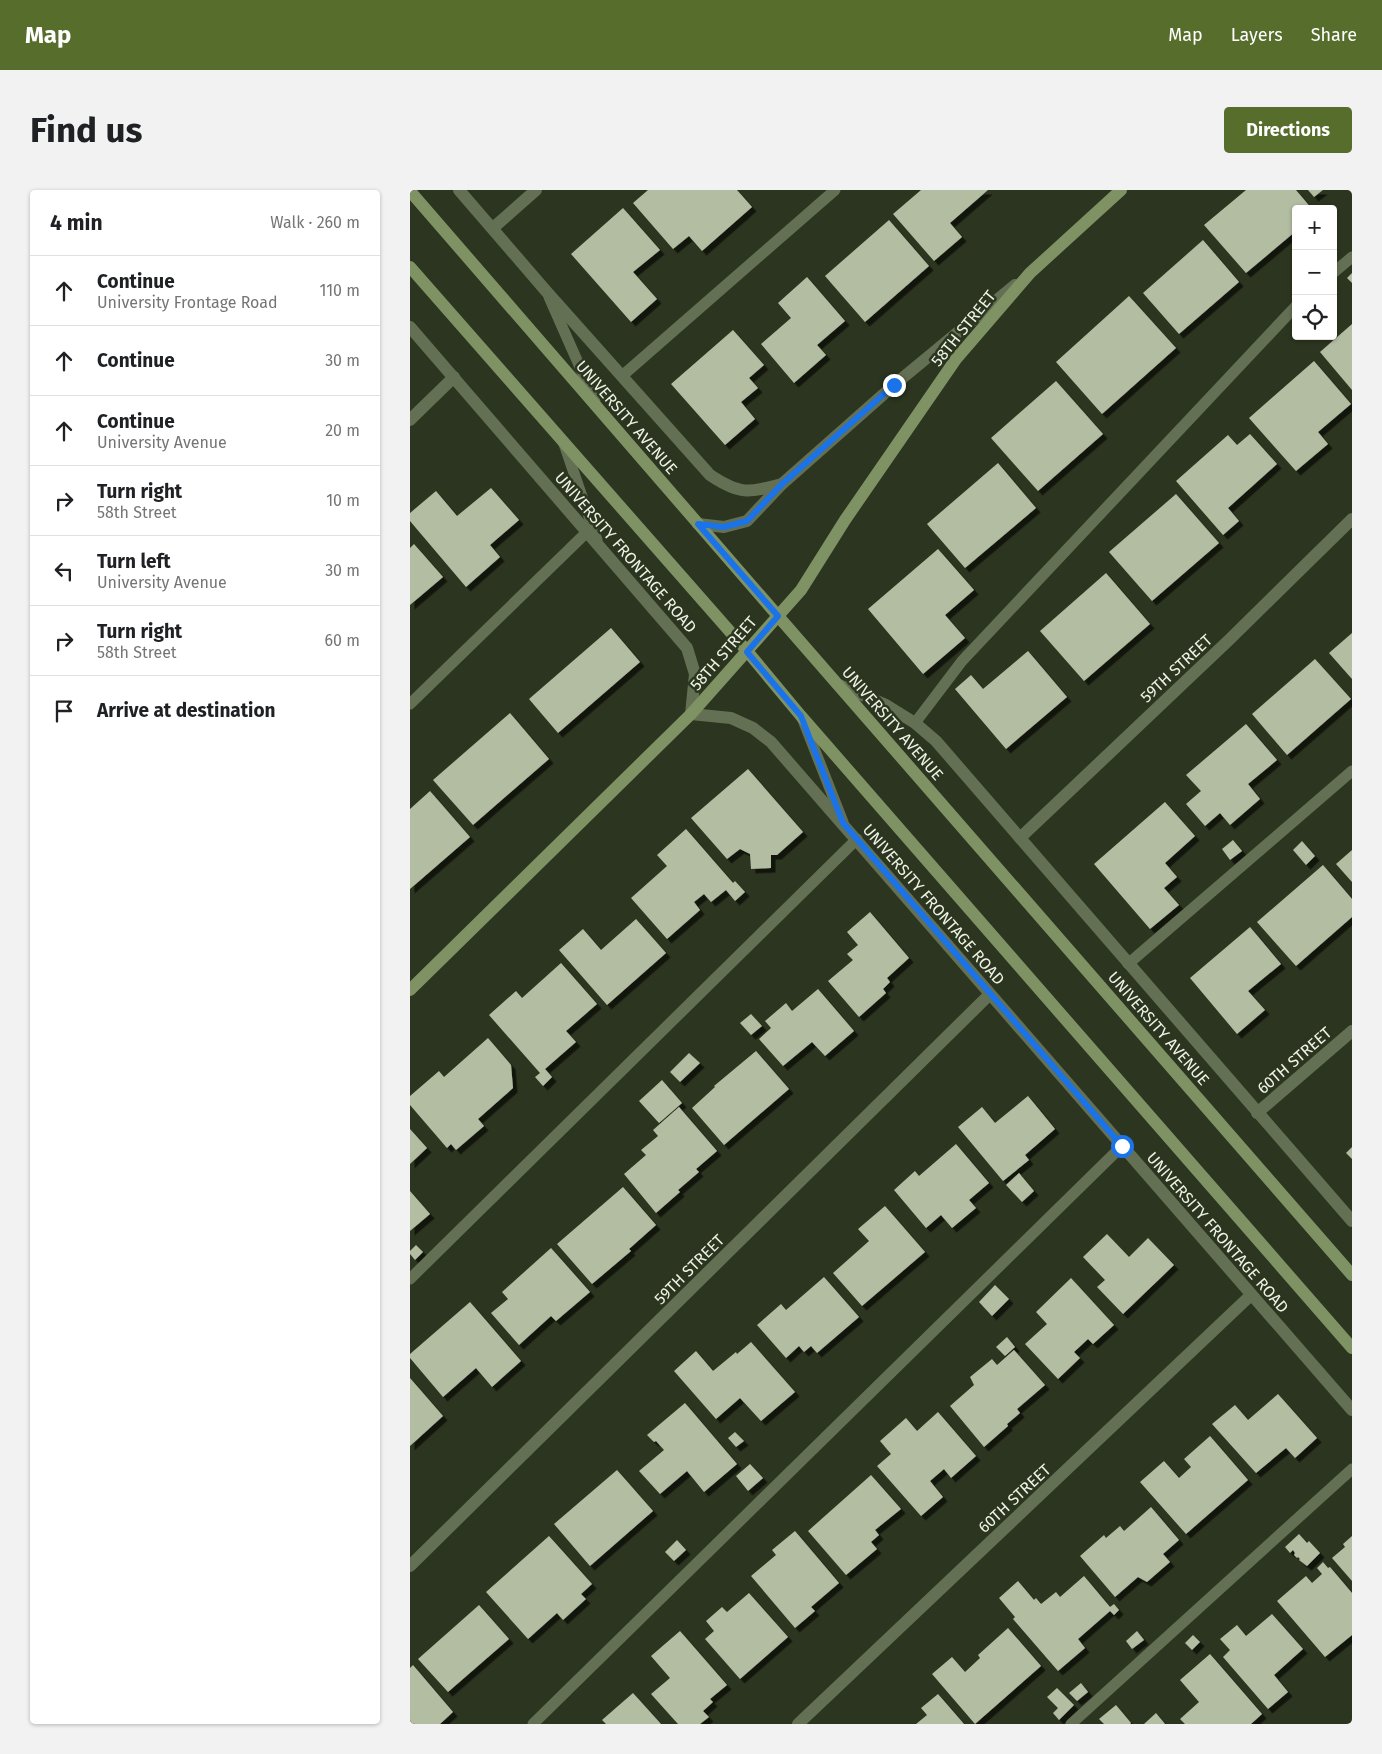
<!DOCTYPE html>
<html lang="en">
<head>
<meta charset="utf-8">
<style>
	:root { --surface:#fff; --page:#f2f2f2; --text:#202124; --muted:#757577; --line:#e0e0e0; --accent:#576d2b }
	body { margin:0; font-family:"Fira Sans",sans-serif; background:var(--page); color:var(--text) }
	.controls { position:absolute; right:15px; top:15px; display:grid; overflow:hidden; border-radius:5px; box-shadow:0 1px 4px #0004 }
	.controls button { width:45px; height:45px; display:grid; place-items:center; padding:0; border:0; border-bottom:1px solid var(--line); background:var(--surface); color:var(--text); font:25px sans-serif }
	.stop { position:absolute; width:15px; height:15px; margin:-11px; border:4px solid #1a73e8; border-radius:50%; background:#fff }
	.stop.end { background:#1a73e8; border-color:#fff; box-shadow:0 1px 5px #0008 }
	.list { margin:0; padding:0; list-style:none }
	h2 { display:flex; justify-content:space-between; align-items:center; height:65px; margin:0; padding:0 20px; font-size:21px }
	h2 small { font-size:16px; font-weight:400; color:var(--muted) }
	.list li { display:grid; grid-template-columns:32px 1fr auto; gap:15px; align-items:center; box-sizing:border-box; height:70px; padding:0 20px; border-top:1px solid var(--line) }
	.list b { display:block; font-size:19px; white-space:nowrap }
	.list p { margin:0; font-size:16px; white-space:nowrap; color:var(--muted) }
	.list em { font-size:16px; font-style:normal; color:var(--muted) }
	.icon { flex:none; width:28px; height:28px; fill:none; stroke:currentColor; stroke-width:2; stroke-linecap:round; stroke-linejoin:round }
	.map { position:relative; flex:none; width:942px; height:1534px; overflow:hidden; border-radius:5px }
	header { display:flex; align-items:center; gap:30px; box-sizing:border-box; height:70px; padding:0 25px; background:var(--accent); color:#fff }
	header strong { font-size:24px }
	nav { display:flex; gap:28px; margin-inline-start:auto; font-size:18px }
	.intro { display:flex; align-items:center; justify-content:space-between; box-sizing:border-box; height:120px; padding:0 30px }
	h1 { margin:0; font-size:35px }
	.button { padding:12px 22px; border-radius:5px; background:var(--accent); color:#fff; font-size:18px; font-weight:700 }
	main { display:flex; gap:30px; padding:0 30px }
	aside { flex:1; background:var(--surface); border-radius:5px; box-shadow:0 1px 4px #0004 }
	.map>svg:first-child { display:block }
	.building { fill:#b2bda2; filter:url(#shadow) }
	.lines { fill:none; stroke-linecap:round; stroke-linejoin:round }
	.lane { stroke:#647053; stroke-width:11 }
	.street { stroke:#647053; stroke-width:12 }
	.secondary { stroke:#7f9264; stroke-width:12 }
	.route { stroke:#1a73e8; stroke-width:6 }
	.labels { text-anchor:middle; stroke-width:5; stroke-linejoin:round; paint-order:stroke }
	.street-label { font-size:16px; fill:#eef4e6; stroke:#2c351f }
</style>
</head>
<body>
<header>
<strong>Map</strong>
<nav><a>Map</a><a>Layers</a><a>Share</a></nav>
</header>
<div class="intro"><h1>Find us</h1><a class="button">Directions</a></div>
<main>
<aside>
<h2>4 min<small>Walk · 260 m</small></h2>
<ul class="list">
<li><svg class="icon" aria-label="ahead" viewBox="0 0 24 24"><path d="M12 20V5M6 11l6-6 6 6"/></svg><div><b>Continue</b><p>University Frontage Road</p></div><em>110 m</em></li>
<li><svg class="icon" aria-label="ahead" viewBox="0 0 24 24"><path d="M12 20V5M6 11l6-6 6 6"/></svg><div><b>Continue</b></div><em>30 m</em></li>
<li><svg class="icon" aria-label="ahead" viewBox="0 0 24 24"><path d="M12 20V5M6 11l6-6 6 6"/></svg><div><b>Continue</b><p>University Avenue</p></div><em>20 m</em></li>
<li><svg class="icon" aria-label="right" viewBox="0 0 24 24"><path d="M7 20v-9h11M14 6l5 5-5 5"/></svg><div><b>Turn right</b><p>58th Street</p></div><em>10 m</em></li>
<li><svg class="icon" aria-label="left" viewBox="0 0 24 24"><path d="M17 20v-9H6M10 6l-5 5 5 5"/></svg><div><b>Turn left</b><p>University Avenue</p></div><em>30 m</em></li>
<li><svg class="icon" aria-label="right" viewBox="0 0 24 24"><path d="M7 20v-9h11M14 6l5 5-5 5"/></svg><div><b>Turn right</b><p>58th Street</p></div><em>60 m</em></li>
<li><svg class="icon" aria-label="arrive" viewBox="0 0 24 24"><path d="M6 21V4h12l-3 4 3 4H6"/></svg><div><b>Arrive at destination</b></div></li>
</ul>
</aside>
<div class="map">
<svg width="942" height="1534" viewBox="0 0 942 1534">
	<defs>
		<filter id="shadow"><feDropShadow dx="4.5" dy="4.5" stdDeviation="0" flood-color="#0009"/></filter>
	</defs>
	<rect width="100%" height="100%" fill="#2c351f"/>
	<!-- building -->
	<g class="building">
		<path d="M238 0H327L342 17 292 61 279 46 263 59 223 13Z"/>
		<path d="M511 0H578L540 33 552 47 524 71 483 24Z"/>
		<path d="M836 0H886L902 19H886V41L836 83 794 35Z"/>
		<path d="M898 0H913L904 7Z"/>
		<path d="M213 18 250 60 223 82 247 109 221 132 161 64Z"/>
		<path d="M479 30 519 76 455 132 415 86Z"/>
		<path d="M793 50 829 92 769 144 733 103Z"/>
		<path d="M942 83V93L937 88Z"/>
		<path d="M397 87 435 131 407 155 416 165 384 193 351 154 381 128 368 113Z"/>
		<path d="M719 106 766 158 692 224 646 172Z"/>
		<path d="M942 134V200L910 162Z"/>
		<path d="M323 140 354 175 339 188 348 198 331 212 345 229 315 255 261 194Z"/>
		<path d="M904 171 941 214 908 242 918 254 886 281 839 228Z"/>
		<path d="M646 191 693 244 628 301 581 248Z"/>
		<path d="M840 244 867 274 818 318 829 331 813 345 766 291 818 245 827 255Z"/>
		<path d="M588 273 626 318 555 378 517 334Z"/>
		<path d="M81 298 109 330 80 355 90 367 56 397 0 331V323L26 301 47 326Z"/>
		<path d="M766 304 809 353 742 411 699 362Z"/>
		<path d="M4 354 33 387 0 415V358Z"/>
		<path d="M528 359 564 400 535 425 555 448 513 484 458 419Z"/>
		<path d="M696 383 740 434 674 491 630 441Z"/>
		<path d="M201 438 230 472 148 543 119 509Z"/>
		<path d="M942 443V489L919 463Z"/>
		<path d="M618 461 657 507 596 559 545 499 561 485 573 499Z"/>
		<path d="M905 469 941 509 877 565 842 524Z"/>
		<path d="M100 523 139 569 63 635 23 590Z"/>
		<path d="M836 534 867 570 838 594 850 609 820 635 810 623 795 636 776 614 791 601 776 585Z"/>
		<path d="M338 579 393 642 367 665H361V678L341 679 340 664 330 659 317 669 281 628Z"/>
		<path d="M20 601 60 647 0 699V619Z"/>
		<path d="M755 612 785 646 755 673 767 687 754 698 769 715 740 739 684 674Z"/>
		<path d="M276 639 323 693 325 691 335 702 325 711 316 700 301 712 294 704 284 712 290 720 257 749 221 708 257 676 247 665Z"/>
		<path d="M823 650 832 661 820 670 812 659Z"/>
		<path d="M892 651 905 666 896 675 883 660Z"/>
		<path d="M942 660V692L926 674Z"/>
		<path d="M913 675 942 709V727L886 776 847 732Z"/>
		<path d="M460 722 499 768 477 788 480 792 473 799 476 803 449 827 418 791 443 770 437 764 448 755 437 742Z"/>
		<path d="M226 729 256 763 197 815 149 760 173 739 191 760Z"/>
		<path d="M840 737 871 774 838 801 855 820 827 844 780 788Z"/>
		<path d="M151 773 187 814 156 841 166 852 135 879 142 887 133 896 125 887 130 883 79 825 106 801 112 808Z"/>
		<path d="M408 799 444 841 415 866 402 852 373 876 349 849 361 838 355 831 376 813 382 821Z"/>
		<path d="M341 824 352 836 341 845 330 833Z"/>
		<path d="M78 848 101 875 103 898 68 929 74 936 46 960 41 954 37 958 0 915V906L29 881 34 887Z"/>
		<path d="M346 861 379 899 314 955 282 918 305 897 304 896Z"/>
		<path d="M279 863 290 873 270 892 260 882Z"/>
		<path d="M252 890 272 913 249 933 229 911Z"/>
		<path d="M618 906 645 939 615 965 619 970 593 991 548 937 572 917 585 933Z"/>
		<path d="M269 917 307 961 286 979 289 982 268 1000 270 1002 246 1023 214 984 236 965 231 960 248 946 243 940Z"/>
		<path d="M0 939 17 958 0 974Z"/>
		<path d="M546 954 579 993 559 1010 566 1018 542 1038 531 1025 516 1038 484 1000 505 981 509 986Z"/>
		<path d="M942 957V969L936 963Z"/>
		<path d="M609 983 624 1001 612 1012 596 995Z"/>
		<path d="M213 997 246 1035 219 1059 221 1061 182 1094 147 1054Z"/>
		<path d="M0 1001 20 1024 0 1041Z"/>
		<path d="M475 1016 515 1062 452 1116 423 1083 459 1051 448 1039Z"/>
		<path d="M697 1044 719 1067 738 1048 764 1075 713 1124 687 1097 695 1090 673 1067Z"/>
		<path d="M6 1055 13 1062 5 1070 0 1064V1061Z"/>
		<path d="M141 1058 180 1102 146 1131 141 1126 109 1155 81 1123 98 1109 92 1102Z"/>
		<path d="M414 1087 449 1127 407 1163 401 1156 394 1162 389 1156 376 1168 347 1135 371 1114 376 1120Z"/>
		<path d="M661 1088 704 1135 683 1154 678 1149 664 1162 670 1168 648 1189 615 1154 637 1134 626 1122Z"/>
		<path d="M585 1095 599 1109 582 1126 569 1112Z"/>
		<path d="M60 1112 111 1171 82 1197 66 1178 33 1207 0 1168V1164Z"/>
		<path d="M597 1147 605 1157 595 1166 586 1157Z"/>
		<path d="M341 1152 385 1202 351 1231 330 1208 306 1229 264 1181 286 1161 303 1181 326 1162 327 1164Z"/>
		<path d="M604 1160 635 1195 607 1219 610 1223 597 1234 598 1236 574 1257 540 1216 564 1195 560 1187 582 1169 587 1175Z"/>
		<path d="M0 1188 33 1226 0 1256Z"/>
		<path d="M868 1204 907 1248 885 1268 876 1258 846 1283 802 1234 825 1215 838 1230Z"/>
		<path d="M275 1213 327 1274 294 1302 277 1281 250 1304 229 1281 254 1260 246 1251 244 1252 237 1245Z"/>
		<path d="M528 1222 566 1266 541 1288 534 1279 520 1291 533 1307 511 1326 467 1276 481 1264 470 1251 496 1228 507 1241Z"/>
		<path d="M325 1242 334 1251 326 1257 318 1248Z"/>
		<path d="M800 1246 838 1290 776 1344 730 1292 754 1271 769 1288 781 1277 774 1269Z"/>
		<path d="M340 1274 353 1288 338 1301 326 1286Z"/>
		<path d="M207 1280 243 1321 180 1376 144 1334Z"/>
		<path d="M461 1285 491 1319 465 1340 469 1345 461 1352 467 1359 436 1385 398 1341Z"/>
		<path d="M741 1317 769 1350 753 1364 760 1372 737 1392 728 1387 705 1407 670 1366 694 1345 696 1348 710 1336 714 1341Z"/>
		<path d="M385 1341 429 1393 401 1417 405 1421 385 1438 341 1386 366 1365 362 1360Z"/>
		<path d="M889 1344 897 1353 899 1351 910 1363 897 1376 889 1370 890 1369 888 1367 887 1368 884 1365 885 1363 883 1360 880 1363 875 1357Z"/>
		<path d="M139 1346 182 1394 171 1404 176 1409 153 1430 147 1423 118 1449 76 1402Z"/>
		<path d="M942 1346V1391L922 1368 935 1357 933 1354Z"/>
		<path d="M267 1350 276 1360 264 1371 255 1362Z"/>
		<path d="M913 1372 918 1378 920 1377 942 1403V1445L915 1467 867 1411 896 1386 902 1393 912 1384 907 1378Z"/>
		<path d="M674 1386 700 1417 704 1414 709 1420 704 1425 700 1421 668 1449 675 1458 648 1481 603 1429 605 1427 589 1408 608 1391 624 1410 626 1408 631 1414 646 1402 650 1407Z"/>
		<path d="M339 1403 378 1447 330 1489 295 1449 304 1441 296 1431 312 1417 317 1422Z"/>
		<path d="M69 1415 99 1449 38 1502 8 1469Z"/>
		<path d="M862 1424 893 1459 864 1485 878 1502 858 1519 813 1467 820 1460 810 1449 827 1435 836 1446Z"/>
		<path d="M598 1438 631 1476 565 1534 522 1484 542 1467 555 1482 570 1468 568 1465Z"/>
		<path d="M270 1441 317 1495 300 1509 303 1512 293 1521 299 1527 290 1534H268L241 1504 260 1488 241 1466Z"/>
		<path d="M727 1441 734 1450 722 1459 716 1451Z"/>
		<path d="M783 1445 790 1452 782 1460 775 1453Z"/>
		<path d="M800 1464 852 1524 841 1534H775L770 1529 789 1512 770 1490Z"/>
		<path d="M3 1475 43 1522 30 1534H0V1478Z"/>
		<path d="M671 1493 678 1502 667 1511 659 1503Z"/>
		<path d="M647 1498 664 1515 649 1530 643 1523 648 1518 637 1507Z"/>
		<path d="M223 1503 251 1534H196L192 1530Z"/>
		<path d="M528 1504 554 1534H506L517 1525 511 1518Z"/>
		<path d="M706 1515 721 1533 720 1534H694L689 1529Z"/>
		<path d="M746 1523 755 1534H734Z"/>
	</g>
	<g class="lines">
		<!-- lane -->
		<g class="lane">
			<path d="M923 83 942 67"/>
			<path d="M139 107 185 211"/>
			<path d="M212 186 425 0"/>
			<path d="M154 254 187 350"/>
			<path d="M0 514 177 342"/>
			<path d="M393 530 433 632"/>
			<path d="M505 533 552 471 886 116"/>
			<path d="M718 774 942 581"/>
			<path d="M0 1089 447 649"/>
			<path d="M123 1534 712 956"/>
			<path d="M661 1534 942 1279"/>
		</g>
		<!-- street -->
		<g class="street">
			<path d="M49 0 136 101 300 285C330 305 338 303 372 294"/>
			<path d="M83 38 126 0"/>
			<path d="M0 137 277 458 285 484 281 524 321 528 343 538 361 552 942 1220"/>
			<path d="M0 230 44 187"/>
			<path d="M288 334 314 337 337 331 372 294 484 195 605 95"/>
			<path d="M429 495 476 515 505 533 526 551 942 1031"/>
			<path d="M610 648 820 449 942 329"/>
			<path d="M847 923 942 841"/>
			<path d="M0 1376 580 804"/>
			<path d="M388 1534 841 1105"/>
		</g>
		<!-- secondary -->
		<g class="secondary">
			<path d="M0 1 368 426 942 1085"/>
			<path d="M0 77 337 461 391 526 942 1158"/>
			<path d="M0 800 281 524 391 400 435 330 546 169 620 83 711 0"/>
		</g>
	</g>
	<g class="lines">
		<!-- route -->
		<path class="route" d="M484 195 372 294 337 331 314 337 288 334 368 426 337 462 391 526 433 633 712 956"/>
	</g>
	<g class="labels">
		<!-- street labels -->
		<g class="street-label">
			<text transform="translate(553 138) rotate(-51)" y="6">58TH STREET</text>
			<text transform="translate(217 227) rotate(49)" y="6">UNIVERSITY AVENUE</text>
			<text transform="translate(216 362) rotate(49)" y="6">UNIVERSITY FRONTAGE ROAD</text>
			<text transform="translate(313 463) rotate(-49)" y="6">58TH STREET</text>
			<text transform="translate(766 478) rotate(-43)" y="6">59TH STREET</text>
			<text transform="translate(483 533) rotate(49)" y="6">UNIVERSITY AVENUE</text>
			<text transform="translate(524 714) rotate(49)" y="6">UNIVERSITY FRONTAGE ROAD</text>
			<text transform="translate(749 838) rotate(49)" y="6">UNIVERSITY AVENUE</text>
			<text transform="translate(884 870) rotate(-41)" y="6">60TH STREET</text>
			<text transform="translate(808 1042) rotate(49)" y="6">UNIVERSITY FRONTAGE ROAD</text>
			<text transform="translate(279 1079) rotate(-45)" y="6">59TH STREET</text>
			<text transform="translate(604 1308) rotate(-43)" y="6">60TH STREET</text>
		</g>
	</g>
</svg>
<div class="controls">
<button>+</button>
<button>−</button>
<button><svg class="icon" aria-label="locate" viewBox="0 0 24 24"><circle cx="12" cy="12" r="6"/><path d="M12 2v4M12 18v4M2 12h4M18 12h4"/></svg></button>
</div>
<div class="stop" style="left:712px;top:956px"></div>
<div class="stop end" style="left:484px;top:195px"></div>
</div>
</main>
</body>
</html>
